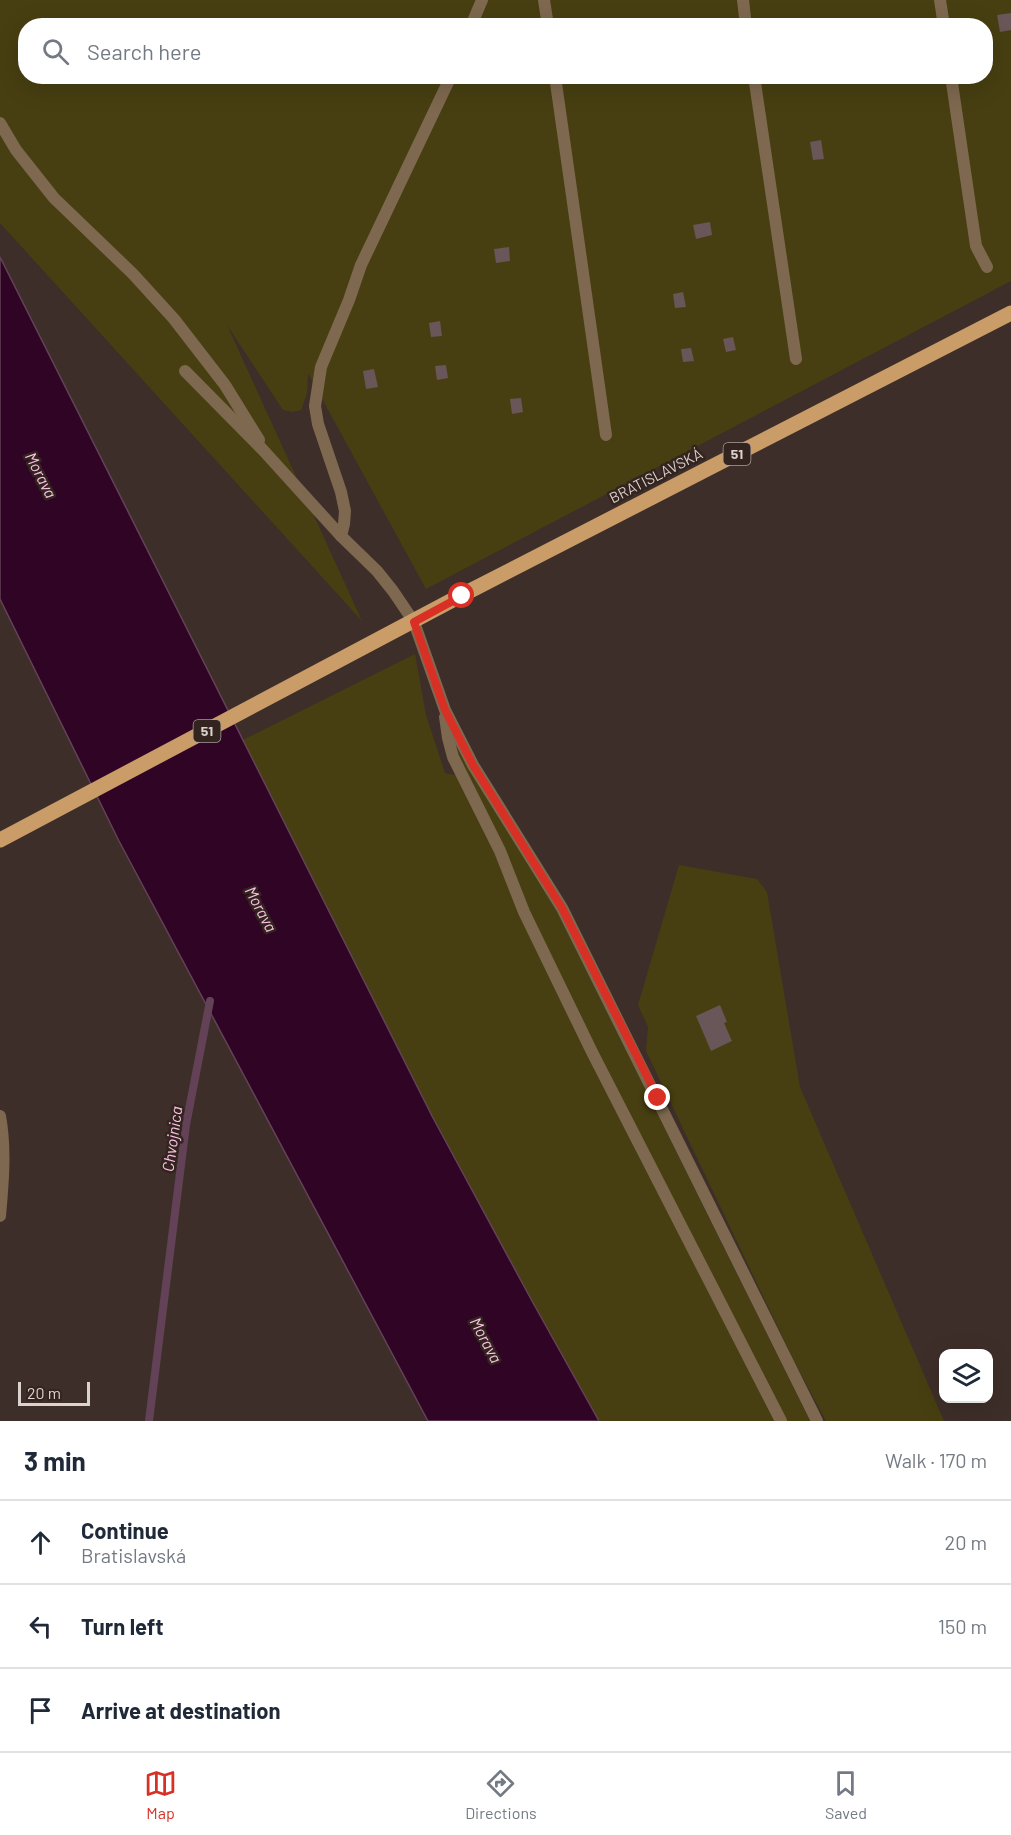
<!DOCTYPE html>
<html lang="en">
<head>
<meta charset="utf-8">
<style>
	:root { --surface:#fff; --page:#f6f6f7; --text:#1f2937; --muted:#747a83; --line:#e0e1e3; --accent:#d93025 }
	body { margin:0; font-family:Barlow,sans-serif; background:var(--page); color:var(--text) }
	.controls { position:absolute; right:18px; bottom:18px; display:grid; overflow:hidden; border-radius:12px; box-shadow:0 6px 24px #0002 }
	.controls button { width:54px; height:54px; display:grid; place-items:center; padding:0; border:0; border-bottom:2px solid var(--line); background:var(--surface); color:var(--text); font:30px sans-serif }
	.scale { position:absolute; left:18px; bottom:15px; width:72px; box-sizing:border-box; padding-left:6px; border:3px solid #dcd2ce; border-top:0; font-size:16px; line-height:21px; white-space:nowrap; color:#dcd2ce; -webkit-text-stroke:4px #33241f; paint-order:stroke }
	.stop { position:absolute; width:18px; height:18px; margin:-14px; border:4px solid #d93025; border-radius:50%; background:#fff }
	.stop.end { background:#d93025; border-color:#fff; box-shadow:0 2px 6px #0008 }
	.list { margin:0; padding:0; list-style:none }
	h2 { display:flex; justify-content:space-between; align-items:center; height:78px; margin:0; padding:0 24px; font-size:26px }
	h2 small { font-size:20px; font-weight:400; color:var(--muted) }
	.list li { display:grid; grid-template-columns:39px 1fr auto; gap:18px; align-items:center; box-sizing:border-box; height:84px; padding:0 24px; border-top:2px solid var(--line) }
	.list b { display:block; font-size:22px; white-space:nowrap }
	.list p { margin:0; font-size:20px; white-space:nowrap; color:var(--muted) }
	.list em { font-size:20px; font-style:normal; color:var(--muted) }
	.icon { flex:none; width:33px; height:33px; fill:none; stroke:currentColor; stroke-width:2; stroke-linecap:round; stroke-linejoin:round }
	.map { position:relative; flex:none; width:1011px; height:1421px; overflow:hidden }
	.search { position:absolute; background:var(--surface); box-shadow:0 6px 24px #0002; left:18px; right:18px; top:18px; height:66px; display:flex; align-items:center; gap:15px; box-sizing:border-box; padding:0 21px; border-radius:24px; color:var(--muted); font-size:22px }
	.sheet { height:330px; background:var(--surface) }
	nav { display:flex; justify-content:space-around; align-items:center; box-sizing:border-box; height:84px; border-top:2px solid var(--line); background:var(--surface); font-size:16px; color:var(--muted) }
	nav a { display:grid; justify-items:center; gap:3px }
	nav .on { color:var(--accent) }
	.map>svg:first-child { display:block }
	.green { fill:#473f11; fill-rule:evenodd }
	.water { fill:#2f0424; stroke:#634257; stroke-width:1.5 }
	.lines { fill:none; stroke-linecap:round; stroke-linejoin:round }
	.stream { stroke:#634257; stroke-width:8 }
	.building { fill:#695658 }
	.lane { stroke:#7e684f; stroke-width:12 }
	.primary { stroke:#c99c68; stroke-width:15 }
	.route { stroke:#d93025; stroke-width:8 }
	.labels { text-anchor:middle; stroke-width:5; stroke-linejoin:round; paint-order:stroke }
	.shield { fill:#33241f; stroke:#a99e9a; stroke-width:1.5 }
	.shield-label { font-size:14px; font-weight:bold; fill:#dcd2ce }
	.street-label { font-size:15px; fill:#dcd2ce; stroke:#33241f }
	.water-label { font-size:16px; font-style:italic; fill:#fcc3e7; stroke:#33241f }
</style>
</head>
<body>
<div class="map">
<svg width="1011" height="1421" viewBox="0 0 1011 1421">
	<rect width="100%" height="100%" fill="#3e2e29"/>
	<!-- green -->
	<g class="green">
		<path d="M0 0H1011V281L426 589 308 373 307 393 301 410 293 412 283 410 227 325 362 621 0 223ZM26 26H986V76H26Z"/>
		<path d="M415 654 426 715 445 773 465 777 455 741 557 911 810 1421H599L532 1301 432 1116 243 740Z"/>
		<path d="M679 865 757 879 767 892 800 1087 944 1421H826L793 1359 646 1051 648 1027 638 1005Z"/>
	</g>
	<!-- water -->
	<path class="water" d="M0 257 432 1116 532 1301 599 1421H428L119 841 0 599Z"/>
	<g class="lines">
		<!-- stream -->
		<path class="stream" d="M149 1421 186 1125 210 1001"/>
	</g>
	<!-- building -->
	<g class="building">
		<path d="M1011 13V30L1000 32 997 15Z"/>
		<path d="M821 140 824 159 813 160 810 142Z"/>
		<path d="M710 222 712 235 696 239 693 225Z"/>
		<path d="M509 247 510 261 496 263 494 249Z"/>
		<path d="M683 292 686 307 675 308 673 294Z"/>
		<path d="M440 321 442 336 431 337 429 323Z"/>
		<path d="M733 337 736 350 726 352 723 339Z"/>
		<path d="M691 348 694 361 683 362 681 349Z"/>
		<path d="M446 365 448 378 437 380 435 366Z"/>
		<path d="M374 369 378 387 366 389 363 371Z"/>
		<path d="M521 398 523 412 512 414 510 399Z"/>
		<path d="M720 1005 727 1022 724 1023 732 1041 711 1051 696 1016Z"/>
	</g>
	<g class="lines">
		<!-- lane -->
		<g class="lane">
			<path d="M544 0 548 26"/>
			<path d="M743 0 746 26"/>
			<path d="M940 0 944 26"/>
			<path d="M471 26 482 0"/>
			<path d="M555 76 606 435"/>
			<path d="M754 76 796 359"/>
			<path d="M951 76 976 246 987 267"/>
			<path d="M0 123 16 150 54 198 133 274 174 319 225 385 259 440"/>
			<path d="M185 371 263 450 341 536 377 571 393 591 414 622 445 710 473 765 562 908 817 1421"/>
			<path d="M341 536 344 524 345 511 341 492 318 424 315 406 321 367 349 300 361 265 451 76"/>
			<path d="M445 717 448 738 453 757 500 851 524 912 592 1052 781 1421"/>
			<path d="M0 1116C6 1148 3 1183 0 1216"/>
		</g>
		<!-- primary -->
		<path class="primary" d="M0 840 462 595 1011 313"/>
	</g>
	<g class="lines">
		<!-- route -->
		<path class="route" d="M462 596 414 622 445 710 473 765 562 908 658 1098"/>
	</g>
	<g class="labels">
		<!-- shield labels -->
		<g class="shield">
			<rect x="723.5" y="443" width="27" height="22" rx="4.5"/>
			<rect x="193.5" y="720" width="27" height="22" rx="4.5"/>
		</g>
		<g class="shield-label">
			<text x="737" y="459">51</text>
			<text x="207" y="736">51</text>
		</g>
		<!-- street labels -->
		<g class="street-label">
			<text transform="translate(656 476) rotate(-27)" y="5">BRATISLAVSKÁ</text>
		</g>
		<!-- water labels -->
		<g class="water-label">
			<text transform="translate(41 475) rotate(63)" y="6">Morava</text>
			<text transform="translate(261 909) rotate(62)" y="6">Morava</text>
			<text transform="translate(172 1139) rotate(-82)" y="6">Chvojnica</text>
			<text transform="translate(486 1340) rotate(62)" y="6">Morava</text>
		</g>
	</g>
</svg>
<div class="controls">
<button><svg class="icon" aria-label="layers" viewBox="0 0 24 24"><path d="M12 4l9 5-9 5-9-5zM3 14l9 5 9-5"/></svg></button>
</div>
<div class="scale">20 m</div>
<div class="stop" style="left:462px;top:596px"></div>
<div class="stop end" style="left:658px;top:1098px"></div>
<div class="search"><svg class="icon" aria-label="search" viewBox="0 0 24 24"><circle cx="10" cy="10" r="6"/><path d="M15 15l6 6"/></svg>Search here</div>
</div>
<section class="sheet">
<h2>3 min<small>Walk · 170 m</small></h2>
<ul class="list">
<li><svg class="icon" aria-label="ahead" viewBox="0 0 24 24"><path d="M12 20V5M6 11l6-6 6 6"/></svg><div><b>Continue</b><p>Bratislavská</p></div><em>20 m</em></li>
<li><svg class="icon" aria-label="left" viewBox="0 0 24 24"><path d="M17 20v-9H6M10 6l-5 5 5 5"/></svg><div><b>Turn left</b></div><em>150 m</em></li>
<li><svg class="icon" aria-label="arrive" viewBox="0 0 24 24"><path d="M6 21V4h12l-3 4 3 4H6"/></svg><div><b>Arrive at destination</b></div></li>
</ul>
</section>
<nav>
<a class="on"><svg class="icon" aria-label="map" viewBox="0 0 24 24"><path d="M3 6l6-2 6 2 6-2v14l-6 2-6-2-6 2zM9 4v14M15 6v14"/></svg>Map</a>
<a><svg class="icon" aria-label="directions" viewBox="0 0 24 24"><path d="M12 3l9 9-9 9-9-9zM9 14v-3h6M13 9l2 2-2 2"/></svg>Directions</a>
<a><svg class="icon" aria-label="saved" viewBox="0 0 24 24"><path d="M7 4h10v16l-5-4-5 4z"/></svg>Saved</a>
</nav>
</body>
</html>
